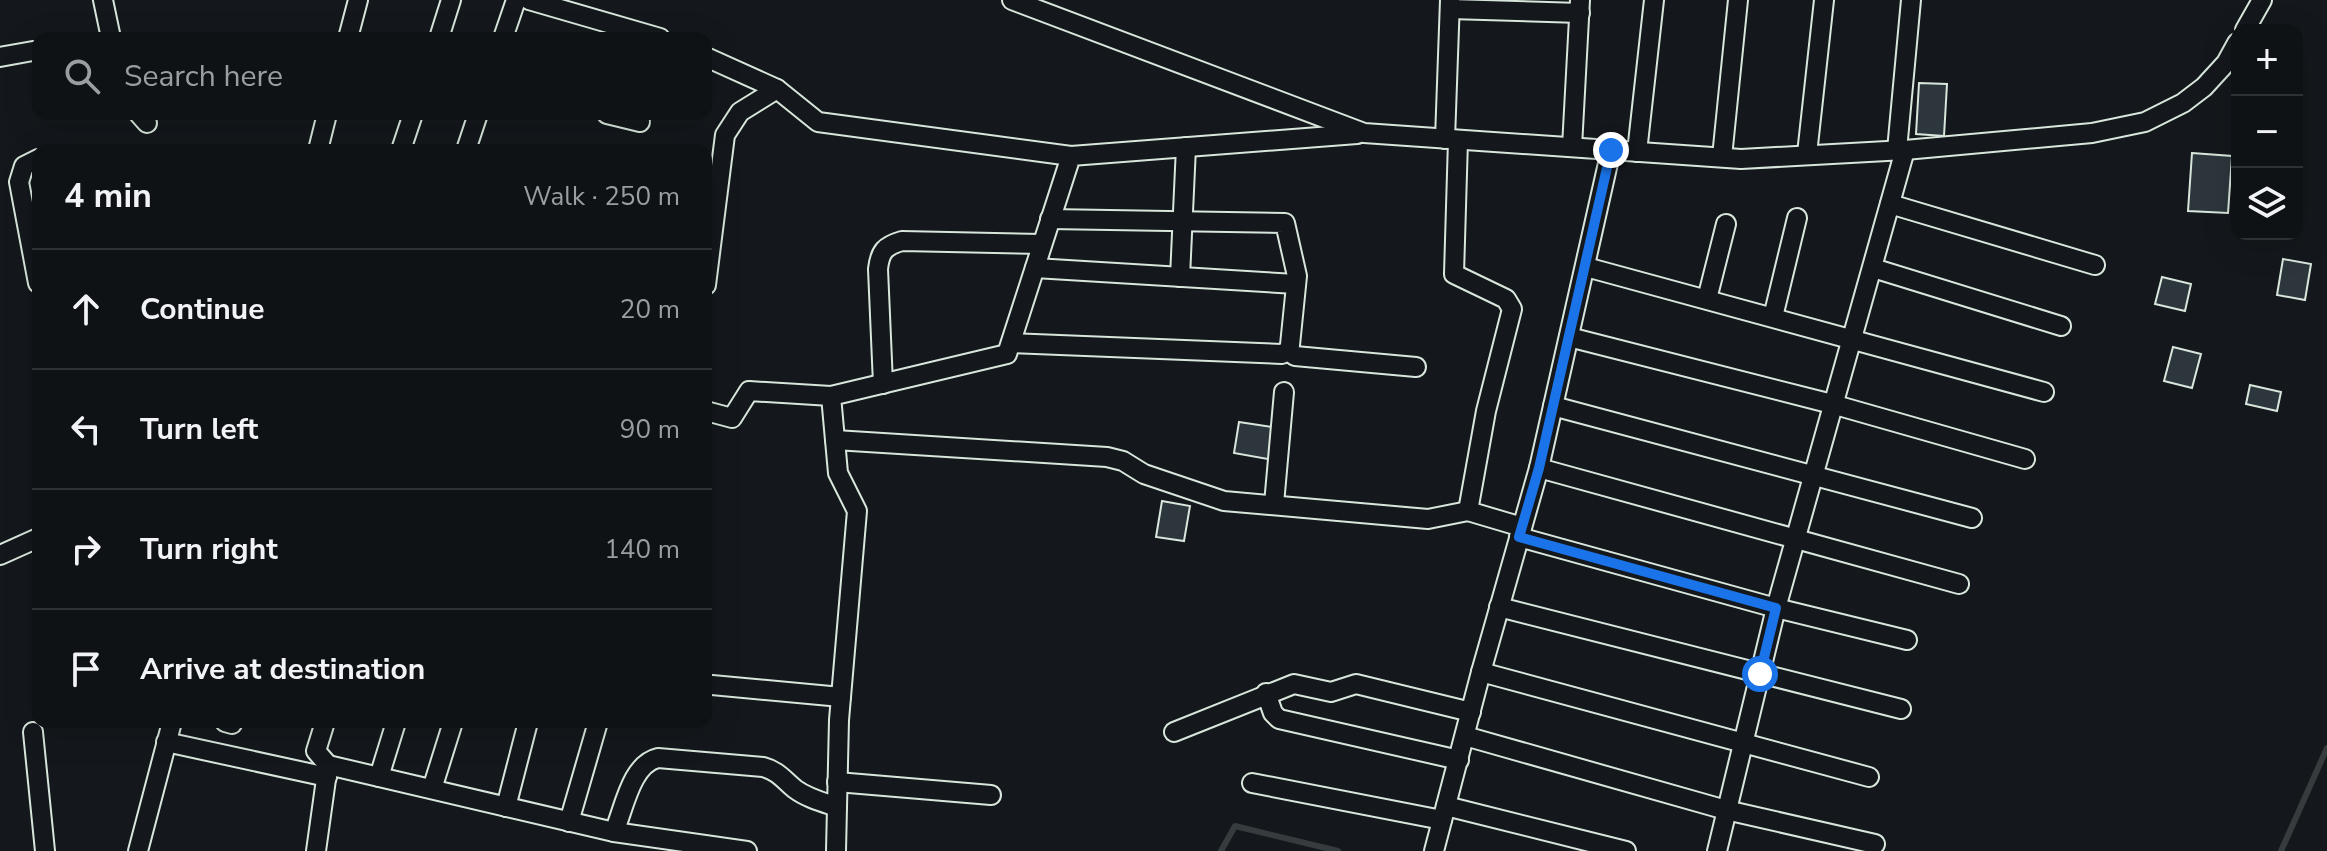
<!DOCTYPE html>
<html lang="en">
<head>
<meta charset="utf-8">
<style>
	:root { --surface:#0f1215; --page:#181b1e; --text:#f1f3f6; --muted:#9b9ea0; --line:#2f3234 }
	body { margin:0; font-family:"Nunito Sans",sans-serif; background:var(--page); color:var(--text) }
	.controls { position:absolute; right:24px; top:24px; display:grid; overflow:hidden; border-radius:16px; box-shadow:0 8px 32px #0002 }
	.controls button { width:72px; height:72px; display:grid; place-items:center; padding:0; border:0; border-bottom:2px solid var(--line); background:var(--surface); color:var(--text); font:40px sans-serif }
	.stop { position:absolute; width:24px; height:24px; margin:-18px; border:6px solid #1a73e8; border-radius:50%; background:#fff }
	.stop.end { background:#1a73e8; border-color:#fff; box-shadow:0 2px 8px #0008 }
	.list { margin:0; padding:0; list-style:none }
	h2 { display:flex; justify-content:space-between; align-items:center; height:104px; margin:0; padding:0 32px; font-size:34px }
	h2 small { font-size:26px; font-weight:400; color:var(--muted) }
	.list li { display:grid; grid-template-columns:52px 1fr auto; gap:24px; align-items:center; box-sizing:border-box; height:120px; padding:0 32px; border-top:2px solid var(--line) }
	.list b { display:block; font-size:30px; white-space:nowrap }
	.list em { font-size:26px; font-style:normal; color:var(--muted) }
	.icon { flex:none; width:44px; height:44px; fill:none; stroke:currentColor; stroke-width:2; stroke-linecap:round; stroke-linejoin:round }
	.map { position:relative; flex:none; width:2327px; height:851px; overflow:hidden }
	.search { position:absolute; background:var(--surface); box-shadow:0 8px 32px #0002; left:32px; top:32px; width:680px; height:88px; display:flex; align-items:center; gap:20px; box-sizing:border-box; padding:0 28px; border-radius:16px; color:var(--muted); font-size:30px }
	.panel { position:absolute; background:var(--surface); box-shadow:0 8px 32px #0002; left:32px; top:144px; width:680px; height:584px; border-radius:16px }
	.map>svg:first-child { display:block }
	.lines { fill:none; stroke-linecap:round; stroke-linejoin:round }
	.stream { stroke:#363b3e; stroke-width:6 }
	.building { fill:#2c363c; stroke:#d8e6dc; stroke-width:2 }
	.street-casing { stroke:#d8e6dc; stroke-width:22 }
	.street { stroke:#14181c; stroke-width:18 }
	.route { stroke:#1a73e8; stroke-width:10 }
</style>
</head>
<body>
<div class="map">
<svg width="2327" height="851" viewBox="0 0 2327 851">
	<rect width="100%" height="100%" fill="#14181c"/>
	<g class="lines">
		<!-- stream -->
		<g class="stream">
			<path d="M1221 851 1235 826 1338 851"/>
			<path d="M2281 851 2327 748"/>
		</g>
	</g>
	<!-- building -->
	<g class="building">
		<path d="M1919 83 1947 84 1944 136 1916 134Z"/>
		<path d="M2192 153 2232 156 2228 213 2188 211Z"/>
		<path d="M2283 259 2311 264 2305 300 2277 295Z"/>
		<path d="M2162 277 2191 284 2185 311 2155 304Z"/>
		<path d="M2173 347 2201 354 2192 388 2164 381Z"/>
		<path d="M2250 385 2281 392 2277 411 2246 404Z"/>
		<path d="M1239 422 1278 428 1273 460 1234 453Z"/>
		<path d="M1162 501 1190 506 1184 541 1156 537Z"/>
	</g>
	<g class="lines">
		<defs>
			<g id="street">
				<path d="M103 0 111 38"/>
				<path d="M529 0 660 38"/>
				<path d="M1012 0 1364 133 1741 159 1905 150 2092 133 2145 122 2183 103 2204 87 2226 63 2237 43"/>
				<path d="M1450 9 1580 13"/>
				<path d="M2245 30 2262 0"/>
				<path d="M348 38 358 0"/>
				<path d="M439 38 451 0"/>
				<path d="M503 38 516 0"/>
				<path d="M0 57 33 51"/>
				<path d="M706 57 777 89 818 122 1071 156"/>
				<path d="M139 114 147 123"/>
				<path d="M607 114 640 122"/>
				<path d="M1445 139 1450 0"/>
				<path d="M1458 140 1454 274 1506 299 1512 309 1486 411 1468 511 1522 527"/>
				<path d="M1572 147 1580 0"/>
				<path d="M318 150 327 114"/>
				<path d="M401 150 413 114"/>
				<path d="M466 150 478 114"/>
				<path d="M1897 150 1911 0"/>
				<path d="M1637 152 1654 0"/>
				<path d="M1807 154 1824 0"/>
				<path d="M1722 157 1738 0"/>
				<path d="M38 159 24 166 19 182 38 283"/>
				<path d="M1890 204 2095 265"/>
				<path d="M1586 267 2044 392"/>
				<path d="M1035 268 1296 284"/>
				<path d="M1873 268 2061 326"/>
				<path d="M1180 277 1186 147"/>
				<path d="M706 285 725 135 740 112 777 89"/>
				<path d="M1707 299 1726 224"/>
				<path d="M1773 317 1797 218"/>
				<path d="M1569 337 1832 404 2025 459"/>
				<path d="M1011 343 1282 354 1288 351 1290 345 1297 276 1285 223 1050 219"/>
				<path d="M1288 351 1295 356 1416 367"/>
				<path d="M883 384 878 269C880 251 885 246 902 241L1042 244"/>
				<path d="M1553 406 1972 518"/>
				<path d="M706 411 732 418 749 391 831 396"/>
				<path d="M835 440 1107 457 1123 461 1144 474 1224 501 1428 519 1468 511"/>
				<path d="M1539 468 1959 584"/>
				<path d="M1274 504 1284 392"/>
				<path d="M1519 537 1776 608 1907 640"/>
				<path d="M0 555 38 538"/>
				<path d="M1499 607 1901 709"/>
				<path d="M1481 672 1869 777"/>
				<path d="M712 685 841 697"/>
				<path d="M1266 693 1273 713 1279 719 1459 760"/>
				<path d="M225 722 232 724 233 722"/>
				<path d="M325 722 316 751 328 765"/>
				<path d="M33 732 45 851"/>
				<path d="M1174 732 1294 684 1331 692 1356 684 1471 712"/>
				<path d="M1465 736 1726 810 1875 844"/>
				<path d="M166 742 327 777"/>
				<path d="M379 777 396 722"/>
				<path d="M837 782 991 795"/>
				<path d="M1252 783 1442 820"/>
				<path d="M432 789 453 722"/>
				<path d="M1446 806 1626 851"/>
				<path d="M506 807 528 722"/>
				<path d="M569 822 598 722"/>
				<path d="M614 832C624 809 631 764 658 758L763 767C778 771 783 779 795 789 807 798 822 802 837 807"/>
				<path d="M138 851 172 722"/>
				<path d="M316 851 328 765 614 832 747 851"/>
				<path d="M836 851 839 720 857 511 838 473 831 396 1007 354 1071 156 1357 134"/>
				<path d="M1434 851 1481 672 1539 468 1611 150"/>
				<path d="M1717 851 1776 608 1905 150"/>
			</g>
		</defs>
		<!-- street casing -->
		<use href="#street" class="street-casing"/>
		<!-- street -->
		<use href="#street" class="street"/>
	</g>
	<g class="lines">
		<!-- route -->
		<path class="route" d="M1611 150 1539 468 1519 537 1776 608 1760 674"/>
	</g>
</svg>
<div class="controls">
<button>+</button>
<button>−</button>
<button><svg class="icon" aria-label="layers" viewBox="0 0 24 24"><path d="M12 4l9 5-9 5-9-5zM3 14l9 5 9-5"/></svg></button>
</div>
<div class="stop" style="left:1760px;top:674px"></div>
<div class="stop end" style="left:1611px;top:150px"></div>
<div class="search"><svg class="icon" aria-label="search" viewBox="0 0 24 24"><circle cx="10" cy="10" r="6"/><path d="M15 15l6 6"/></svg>Search here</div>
<section class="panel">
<h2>4 min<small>Walk · 250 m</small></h2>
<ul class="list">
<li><svg class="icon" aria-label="ahead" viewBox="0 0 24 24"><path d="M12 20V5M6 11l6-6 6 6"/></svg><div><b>Continue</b></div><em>20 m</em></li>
<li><svg class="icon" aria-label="left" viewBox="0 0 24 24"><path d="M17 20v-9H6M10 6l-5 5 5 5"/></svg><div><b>Turn left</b></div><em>90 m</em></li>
<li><svg class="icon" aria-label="right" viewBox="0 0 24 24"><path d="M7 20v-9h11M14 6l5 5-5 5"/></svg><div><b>Turn right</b></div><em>140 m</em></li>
<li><svg class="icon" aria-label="arrive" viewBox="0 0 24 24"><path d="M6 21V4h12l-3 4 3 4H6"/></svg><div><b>Arrive at destination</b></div></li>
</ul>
</section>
</div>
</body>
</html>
